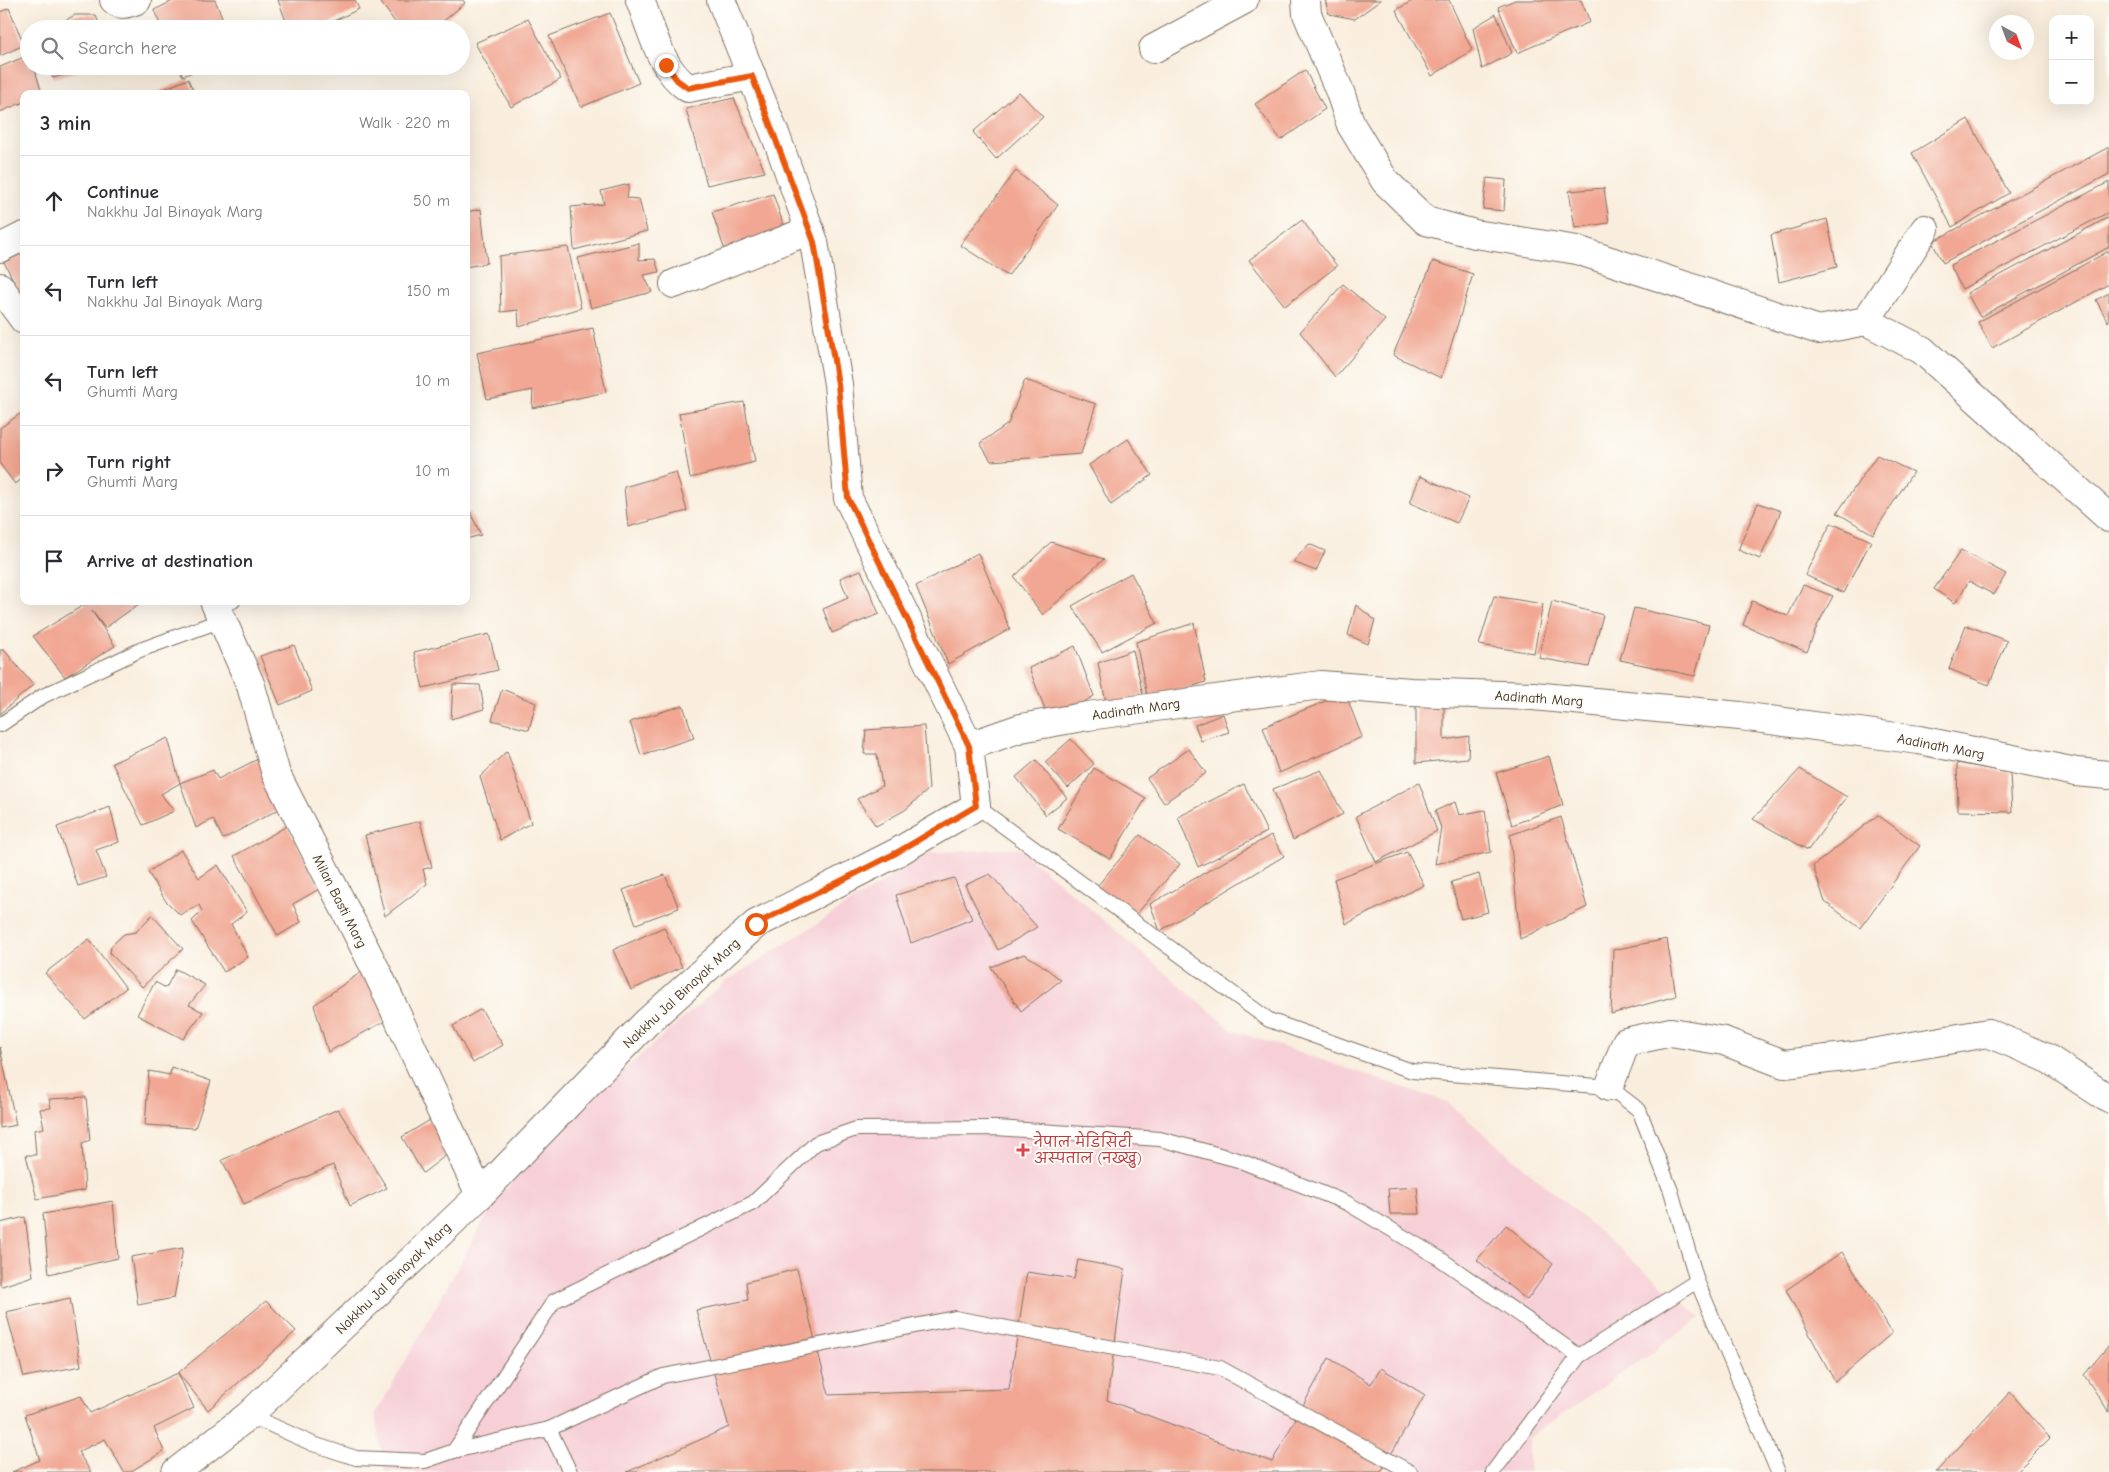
<!DOCTYPE html>
<html lang="en">
<head>
<meta charset="utf-8">
<style>
	:root { --surface:#fff; --page:#f7f7f7; --text:#2b2b33; --muted:#7c7c81; --line:#e1e1e2 }
	body { margin:0; font-family:"Comic Neue","Playpen Sans Deva",sans-serif; background:var(--page); color:var(--text) }
	.controls { position:absolute; right:15px; top:15px; display:grid; overflow:hidden; border-radius:10px; box-shadow:0 5px 20px #0002 }
	.controls button { width:45px; height:45px; display:grid; place-items:center; padding:0; border:0; border-bottom:1px solid var(--line); background:var(--surface); color:var(--text); font:25px sans-serif }
	.compass { position:absolute; left:1989px; top:15px; width:45px; height:45px; border-radius:50%; background:var(--surface); box-shadow:0 5px 20px #0002; rotate:139deg }
	.stop { position:absolute; width:15px; height:15px; margin:-11px; border:4px solid #ea580c; border-radius:50%; background:#fff }
	.stop.end { background:#ea580c; border-color:#fff; box-shadow:0 1px 5px #0008 }
	.list { margin:0; padding:0; list-style:none }
	h2 { display:flex; justify-content:space-between; align-items:center; height:65px; margin:0; padding:0 20px; font-size:21px }
	h2 small { font-size:16px; font-weight:400; color:var(--muted) }
	.list li { display:grid; grid-template-columns:32px 1fr auto; gap:15px; align-items:center; box-sizing:border-box; height:90px; padding:0 20px; border-top:1px solid var(--line) }
	.list b { display:block; font-size:19px; white-space:nowrap }
	.list p { margin:0; font-size:16px; white-space:nowrap; color:var(--muted) }
	.list em { font-size:16px; font-style:normal; color:var(--muted) }
	.icon { flex:none; width:28px; height:28px; fill:none; stroke:currentColor; stroke-width:2; stroke-linecap:round; stroke-linejoin:round }
	.map { position:relative; flex:none; width:2109px; height:1472px; overflow:hidden }
	.search { position:absolute; background:var(--surface); box-shadow:0 5px 20px #0002; left:20px; top:20px; width:450px; height:55px; display:flex; align-items:center; gap:12px; box-sizing:border-box; padding:0 18px; border-radius:28px; color:var(--muted); font-size:19px }
	.panel { position:absolute; background:var(--surface); box-shadow:0 5px 20px #0002; left:20px; top:90px; width:450px; height:515px; border-radius:10px }
	.map>svg:first-child { display:block }
	.built { fill:#f6cfd7 }
	.building { fill:#f1a793 }
	.lines { fill:none; stroke-linecap:round; stroke-linejoin:round }
	.lane-casing { stroke:#7e6f61; stroke-width:16 }
	.street-casing { stroke:#7e6f61; stroke-width:30 }
	.secondary-casing { stroke:#7e6f61; stroke-width:30 }
	.lane { stroke:#fff; stroke-width:14 }
	.street { stroke:#fff; stroke-width:28 }
	.secondary { stroke:#fff; stroke-width:28 }
	.route { stroke:#ea580c; stroke-width:6 }
	.health-dot { fill:#e0444e; stroke:#fdfcf7; stroke-width:2 }
	.labels { text-anchor:middle; stroke-width:4; stroke-linejoin:round; paint-order:stroke }
	.street-label { font-size:14px; fill:#3b2a1e; stroke:#fdfcf7 }
	.health-label { font-size:14px; fill:#be3a42; stroke:#fdfcf7; text-anchor:start }
</style>
</head>
<body>
<div class="map">
<svg width="2109" height="1472" viewBox="0 0 2109 1472">
	<rect width="100%" height="100%" fill="#fdfcf7"/>
	<filter id="ink" filterUnits="userSpaceOnUse"><feTurbulence type="fractalNoise" baseFrequency=".02" numOctaves="2"/><feDisplacementMap in="SourceGraphic" scale="10" xChannelSelector="R" yChannelSelector="G"/><feConvolveMatrix kernelMatrix="1 2 1 2 8 2 1 2 1" color-interpolation-filters="sRGB"/></filter>
	<filter id="wash" filterUnits="userSpaceOnUse"><feTurbulence type="fractalNoise" baseFrequency=".0096" numOctaves="4" result="noise"/><feDisplacementMap in="SourceGraphic" scale="20" xChannelSelector="R" yChannelSelector="G"/><feGaussianBlur stdDeviation="1.12" result="paint"/><feColorMatrix in="noise" values="0 0 0 0 0 0 0 0 0 0 0 0 0 0 0 0 0 1.4 0 .05"/><feComposite in="paint" operator="in"/></filter>
	<g filter="url(#wash)">
		<rect width="100%" height="100%" fill="#f9eede"/>
		<!-- built -->
		<path class="built" d="M1019 848 1232 1030 1447 1102 1701 1318 1529 1438V1472H385L375 1415 497 1198 604 1087 726 981 929 853Z"/>
		<g id="blocks">
			<!-- building -->
			<g class="building">
				<path d="M175 0H215L227 29H162L154 10Z"/>
				<path d="M278 0H355L359 9 317 29H289Z"/>
				<path d="M379 0H463L465 3 434 29H400Z"/>
				<path d="M1325 0H1381L1355 19 1329 14Z"/>
				<path d="M1414 0H1449L1472 50 1432 76 1396 10Z"/>
				<path d="M1515 0H1581L1590 22 1517 53 1498 7Z"/>
				<path d="M9 8 24 45 0 56V12Z"/>
				<path d="M610 13 639 83 581 107 549 36Z"/>
				<path d="M1496 14 1512 53 1482 69 1473 28Z"/>
				<path d="M75 15H96L100 29H50Z"/>
				<path d="M528 19 561 79 511 107 475 43Z"/>
				<path d="M29 55V66H34L42 94H24V102L0 112V67Z"/>
				<path d="M47 66H91V67L53 78Z"/>
				<path d="M178 66H206L183 76Z"/>
				<path d="M1305 70 1325 109 1281 140 1255 104Z"/>
				<path d="M188 79 195 94H158L157 92Z"/>
				<path d="M1019 92 1043 117 996 159 973 132Z"/>
				<path d="M734 98 765 172 707 185 686 109Z"/>
				<path d="M1968 119 2009 193 1952 227 1912 153Z"/>
				<path d="M2109 147V174L1943 263 1932 242Z"/>
				<path d="M1016 171 1058 205 1008 276 960 245Z"/>
				<path d="M1487 178 1506 180 1504 211 1483 209Z"/>
				<path d="M2109 182V212L1962 289 1950 265Z"/>
				<path d="M629 184 627 198 639 199 647 231 574 250 571 207 604 204 601 191Z"/>
				<path d="M1604 188 1609 223 1575 228 1569 191Z"/>
				<path d="M773 194 785 229 725 251 712 212Z"/>
				<path d="M481 209 487 263 466 267V212Z"/>
				<path d="M2109 217V247L1980 317 1967 293Z"/>
				<path d="M1827 219 1837 267 1779 282 1771 235Z"/>
				<path d="M1302 220 1337 266 1285 306 1249 260Z"/>
				<path d="M639 243V260L655 259 659 272 644 275 652 292 591 308 578 258Z"/>
				<path d="M568 247 581 308 519 327 518 310 501 312 499 256Z"/>
				<path d="M2109 251V284L1992 348 1978 322Z"/>
				<path d="M24 252V301L4 262Z"/>
				<path d="M1433 261 1473 274 1441 378 1393 355Z"/>
				<path d="M1343 284 1385 320 1335 377 1300 332Z"/>
				<path d="M2109 293V321L2108 322 2096 300Z"/>
				<path d="M593 328 606 392 532 408 533 390 487 399 477 353Z"/>
				<path d="M1025 380 1096 404 1081 454 991 461 980 443 1008 424Z"/>
				<path d="M744 402 755 462 690 478 679 413Z"/>
				<path d="M24 411V478L15 484 0 464V428Z"/>
				<path d="M1128 439 1152 475 1111 505 1089 465Z"/>
				<path d="M1877 455 1913 472 1873 534 1837 513Z"/>
				<path d="M676 472 687 511 628 527 624 487Z"/>
				<path d="M1420 476 1469 498 1457 523 1410 503Z"/>
				<path d="M1758 503 1781 511 1760 559 1738 550Z"/>
				<path d="M470 512 481 535 466 539V513Z"/>
				<path d="M1831 523 1871 541 1844 593 1805 575Z"/>
				<path d="M1051 542 1104 559 1043 615 1014 577Z"/>
				<path d="M1309 544 1325 551 1316 571 1293 562Z"/>
				<path d="M1961 550 2006 574 1994 595 1969 581 1955 603 1934 589Z"/>
				<path d="M978 553 1010 629 948 664 916 586Z"/>
				<path d="M861 570 879 614 832 633 823 609 848 598 840 578Z"/>
				<path d="M1131 573 1157 623 1102 652 1072 606Z"/>
				<path d="M1803 585 1833 596 1817 626 1807 652 1743 625 1752 601 1788 616Z"/>
				<path d="M1494 596 1543 604 1534 653 1479 645Z"/>
				<path d="M86 601H143L105 628 92 611 115 646 65 677 33 636 87 603Z"/>
				<path d="M1552 601 1603 615 1589 667 1539 658Z"/>
				<path d="M1356 605 1375 620 1368 644 1348 635Z"/>
				<path d="M1634 608 1709 625 1695 676 1620 660Z"/>
				<path d="M1194 623 1206 682 1148 700 1136 642Z"/>
				<path d="M1966 625 2007 641 1989 685 1949 669Z"/>
				<path d="M489 634 498 670 423 688 414 652Z"/>
				<path d="M294 645 312 691 280 705 260 656Z"/>
				<path d="M1075 646 1094 696 1050 722 1029 668Z"/>
				<path d="M0 650H4L33 685 0 714Z"/>
				<path d="M1133 650 1143 695 1107 707 1098 663Z"/>
				<path d="M453 684 480 685 484 709 451 719Z"/>
				<path d="M502 689 536 703 529 730 492 720Z"/>
				<path d="M1345 693 1362 737 1279 773 1263 727Z"/>
				<path d="M1444 698V740L1469 736 1468 758 1416 763V706Z"/>
				<path d="M683 705 694 738 641 755 630 722Z"/>
				<path d="M1223 714 1229 732 1201 741 1195 725Z"/>
				<path d="M924 726 929 789 905 810 876 826 857 799 882 786 877 754H864L866 730Z"/>
				<path d="M168 738 180 783 161 794 174 811 143 825 112 763Z"/>
				<path d="M1071 739 1094 764 1068 788 1045 762Z"/>
				<path d="M1189 749 1206 773 1164 803 1147 778Z"/>
				<path d="M507 751 531 823 500 840 480 777Z"/>
				<path d="M1549 756 1563 805 1512 825 1496 773Z"/>
				<path d="M258 759 283 807 223 839 213 819 196 828 180 783 213 770 218 779Z"/>
				<path d="M1036 760 1067 798 1046 815 1016 777Z"/>
				<path d="M1957 763 2010 773 2012 812 1958 811Z"/>
				<path d="M1094 768 1146 798 1110 859 1058 829Z"/>
				<path d="M1800 769 1847 797 1808 850 1753 819Z"/>
				<path d="M1321 770 1343 814 1293 840 1273 789Z"/>
				<path d="M1419 783 1437 831 1376 862 1356 816Z"/>
				<path d="M1244 784 1267 832 1198 867 1178 817Z"/>
				<path d="M1455 802 1459 815 1485 810 1491 852 1435 864 1441 828 1435 811Z"/>
				<path d="M110 807 119 842 96 850 106 877 78 886 57 827Z"/>
				<path d="M1878 815 1920 846 1860 928 1825 902 1813 866Z"/>
				<path d="M1561 817 1587 907 1520 939 1510 835Z"/>
				<path d="M420 821 432 867 423 869 427 884 385 916 365 835Z"/>
				<path d="M287 826 321 888 293 904 301 922 278 936 234 856Z"/>
				<path d="M1140 835 1180 864 1134 917 1093 891Z"/>
				<path d="M1271 835 1284 856 1160 931 1150 904Z"/>
				<path d="M181 850 199 878 218 865 247 912 231 924 248 957 224 972 192 921 202 911 199 905 180 915 165 900 148 872Z"/>
				<path d="M1407 852 1424 885 1346 924 1334 879Z"/>
				<path d="M990 874 1037 927 998 950 965 885Z"/>
				<path d="M1479 874 1488 912 1461 919 1451 882Z"/>
				<path d="M665 875 679 908 636 924 623 890Z"/>
				<path d="M954 878 972 919 911 943 896 895Z"/>
				<path d="M152 915 183 949 142 987 110 953 111 946 124 934 136 932Z"/>
				<path d="M664 927 682 967 631 990 613 950Z"/>
				<path d="M89 939 126 988 85 1019 45 973Z"/>
				<path d="M1667 939 1676 996 1611 1014 1613 950Z"/>
				<path d="M1024 954 1039 963 1061 980 1021 1011 991 967Z"/>
				<path d="M367 968 391 1018 328 1052 314 1005Z"/>
				<path d="M176 969 205 985 189 1005 203 1012 183 1039 137 1015 155 982 166 988Z"/>
				<path d="M481 1009 503 1045 473 1063 453 1026Z"/>
				<path d="M0 1047 16 1125 0 1128Z"/>
				<path d="M171 1067 211 1081 195 1128 145 1125 149 1071 170 1075Z"/>
				<path d="M86 1097 90 1140 82 1143 85 1190 37 1199 26 1155H36L34 1130 44 1128 40 1109 51 1108 49 1099Z"/>
				<path d="M338 1109 387 1188 350 1206 333 1165 244 1204 222 1160Z"/>
				<path d="M440 1114 454 1149 423 1173 402 1137Z"/>
				<path d="M1417 1187 1420 1214H1390L1388 1189Z"/>
				<path d="M113 1201 118 1258 49 1274 43 1214Z"/>
				<path d="M25 1217 33 1276 2 1286 0 1285V1223Z"/>
				<path d="M1506 1225 1553 1264 1527 1300 1477 1260Z"/>
				<path d="M183 1248 174 1298 138 1305 131 1257Z"/>
				<path d="M1842 1252 1892 1333 1835 1382 1786 1290Z"/>
				<path d="M1078 1260 1125 1269 1107 1400 1272 1462 1329 1358 1371 1384 1381 1368 1425 1395 1381 1472H627L729 1427 696 1310 748 1300 746 1282 797 1269 829 1395 1009 1389 1027 1272 1074 1279Z"/>
				<path d="M70 1298 81 1366 24 1377 6 1312Z"/>
				<path d="M266 1301 296 1331 208 1410 178 1373Z"/>
				<path d="M2109 1345V1412L2084 1375Z"/>
				<path d="M178 1373 194 1408 154 1428 164 1451 130 1472H124L105 1439 78 1452 91 1472H12L40 1460 25 1415 81 1396 90 1413Z"/>
				<path d="M2010 1392 2050 1438 2016 1472H1936Z"/>
			</g>
		</g>
	</g>
	<g filter="url(#ink)">
		<use href="#blocks" fill-opacity="0" stroke="#7e6f61" stroke-width="1"/>
		<g class="lines">
			<defs>
				<g id="lane">
					<path d="M217 608 233 601"/>
					<path d="M0 725 43 696 140 650 222 620"/>
					<path d="M976 806 1269 1020 1412 1071 1609 1087 1639 1110 1671 1191 1697 1281 1778 1472"/>
					<path d="M249 1415 313 1444 356 1458 425 1461 454 1451 554 1301 753 1203 816 1143 856 1129 996 1128 1160 1139 1238 1160 1347 1203 1439 1258 1579 1356"/>
					<path d="M549 1429 570 1472"/>
					<path d="M454 1451 549 1429 663 1376 955 1318 1220 1368 1410 1472"/>
					<path d="M1493 1472 1579 1356 1697 1281"/>
				</g>
				<g id="street">
					<path d="M114 0C121 7 129 3 137 0"/>
					<path d="M640 0C652 30 660 69 688 88L752 76"/>
					<path d="M1306 0 1307 14 1340 92 1351 125 1385 181 1426 221 1475 234 1577 250 1819 330 1866 321 1925 229"/>
					<path d="M1153 49 1244 0"/>
					<path d="M0 248 24 236"/>
					<path d="M674 284 810 230"/>
					<path d="M0 287 24 320"/>
					<path d="M1866 321 1922 350 2109 518"/>
					<path d="M214 601 251 686 276 774 378 974 480 1195"/>
					<path d="M969 746 1021 728 1088 716 1321 685 1411 692 1533 696 1740 716 1919 740 2076 772 2109 775"/>
					<path d="M1609 1087 1626 1042 1671 1032 1724 1041 1784 1064 1854 1056 1988 1033 2047 1058 2109 1099"/>
				</g>
				<path id="secondary" d="M176 1472 249 1415 480 1195 646 1023 756 924 896 853 976 806 969 746 848 498 838 384 814 242 777 139 721 0"/>
			</defs>
			<!-- lane casing -->
			<use href="#lane" class="lane-casing"/>
			<!-- street casing -->
			<use href="#street" class="street-casing"/>
			<!-- secondary casing -->
			<use href="#secondary" class="secondary-casing"/>
			<!-- lane -->
			<use href="#lane" class="lane"/>
			<!-- street -->
			<use href="#street" class="street"/>
			<!-- secondary -->
			<use href="#secondary" class="secondary"/>
		</g>
	</g>
	<g class="lines" filter="url(#ink)">
		<!-- route -->
		<path class="route" d="M666 65 677 80 688 88 752 76 814 242 838 384 848 498 969 746 976 806 896 853 756 924"/>
	</g>
	<!-- markers -->
	<path class="health-dot" d="M1020.5 1142.5h5v5h5v5h-5v5h-5v-5h-5v-5h5z"/>
	<g class="labels">
		<!-- street labels -->
		<g class="street-label">
			<text transform="translate(1539 698) rotate(4)" y="5">Aadinath Marg</text>
			<text transform="translate(1136 709) rotate(-8)" y="5">Aadinath Marg</text>
			<text transform="translate(1941 746) rotate(11)" y="5">Aadinath Marg</text>
			<text transform="translate(340 901) rotate(63)" y="5">Milan Basti Marg</text>
			<text transform="translate(681 993) rotate(-43)" y="5">Nakkhu Jal Binayak Marg</text>
			<text transform="translate(393 1278) rotate(-44)" y="5">Nakkhu Jal Binayak Marg</text>
		</g>
		<!-- health labels -->
		<g class="health-label">
			<text x="1034" y="1147">नेपाल मेडिसिटी<tspan x="1034" dy="16">अस्पताल (नख्खु)</tspan></text>
		</g>
	</g>
</svg>
<div class="controls">
<button>+</button>
<button>−</button>
</div>
<svg class="compass" viewBox="-18 -18 36 36"><path d="M0-13l5 13h-10z" fill="#e53935"/><path d="M0 13l5-13h-10z" fill="#7c7c81"/></svg>
<div class="stop" style="left:756px;top:924px"></div>
<div class="stop end" style="left:666px;top:65px"></div>
<div class="search"><svg class="icon" aria-label="search" viewBox="0 0 24 24"><circle cx="10" cy="10" r="6"/><path d="M15 15l6 6"/></svg>Search here</div>
<section class="panel">
<h2>3 min<small>Walk · 220 m</small></h2>
<ul class="list">
<li><svg class="icon" aria-label="ahead" viewBox="0 0 24 24"><path d="M12 20V5M6 11l6-6 6 6"/></svg><div><b>Continue</b><p>Nakkhu Jal Binayak Marg</p></div><em>50 m</em></li>
<li><svg class="icon" aria-label="left" viewBox="0 0 24 24"><path d="M17 20v-9H6M10 6l-5 5 5 5"/></svg><div><b>Turn left</b><p>Nakkhu Jal Binayak Marg</p></div><em>150 m</em></li>
<li><svg class="icon" aria-label="left" viewBox="0 0 24 24"><path d="M17 20v-9H6M10 6l-5 5 5 5"/></svg><div><b>Turn left</b><p>Ghumti Marg</p></div><em>10 m</em></li>
<li><svg class="icon" aria-label="right" viewBox="0 0 24 24"><path d="M7 20v-9h11M14 6l5 5-5 5"/></svg><div><b>Turn right</b><p>Ghumti Marg</p></div><em>10 m</em></li>
<li><svg class="icon" aria-label="arrive" viewBox="0 0 24 24"><path d="M6 21V4h12l-3 4 3 4H6"/></svg><div><b>Arrive at destination</b></div></li>
</ul>
</section>
</div>
</body>
</html>
